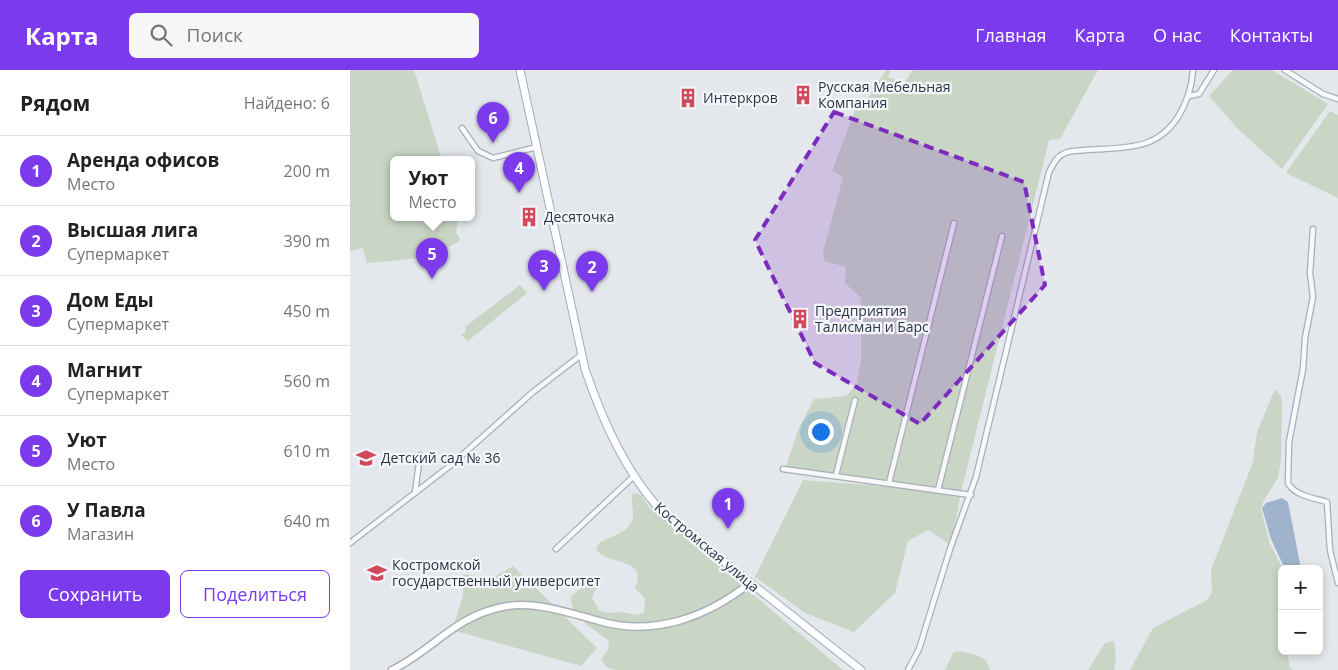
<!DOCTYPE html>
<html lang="ru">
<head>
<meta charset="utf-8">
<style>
	:root { --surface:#fff; --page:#f6f6f6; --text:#222; --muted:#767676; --line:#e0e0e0; --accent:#7c3aed }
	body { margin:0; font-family:"Open Sans",sans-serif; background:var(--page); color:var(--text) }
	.controls { position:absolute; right:15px; bottom:15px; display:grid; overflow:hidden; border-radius:8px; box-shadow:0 2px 8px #0003 }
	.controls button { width:45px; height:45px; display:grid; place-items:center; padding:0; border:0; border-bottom:1px solid var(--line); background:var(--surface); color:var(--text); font:25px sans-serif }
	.you { position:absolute; left:470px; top:361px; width:18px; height:18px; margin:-12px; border:4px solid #fff; border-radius:50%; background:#1a73e8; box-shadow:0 0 0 8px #1a73e833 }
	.badge { display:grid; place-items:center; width:32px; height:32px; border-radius:50%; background:var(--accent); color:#fff; font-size:16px; font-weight:700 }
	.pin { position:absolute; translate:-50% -41px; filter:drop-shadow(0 1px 2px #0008) }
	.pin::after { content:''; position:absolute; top:26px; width:18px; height:15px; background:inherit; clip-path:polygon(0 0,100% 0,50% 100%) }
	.popup { position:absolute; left:40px; top:86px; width:85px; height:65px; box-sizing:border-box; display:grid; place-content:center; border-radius:8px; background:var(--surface); filter:drop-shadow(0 1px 4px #0005); font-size:16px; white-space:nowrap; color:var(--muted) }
	.popup b { font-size:19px; color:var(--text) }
	.popup::after { content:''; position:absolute; left:50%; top:100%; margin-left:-10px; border:10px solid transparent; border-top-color:var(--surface) }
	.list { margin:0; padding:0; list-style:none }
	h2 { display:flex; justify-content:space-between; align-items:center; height:65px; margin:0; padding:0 20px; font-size:21px }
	h2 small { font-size:16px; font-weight:400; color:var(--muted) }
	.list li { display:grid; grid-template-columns:32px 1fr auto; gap:15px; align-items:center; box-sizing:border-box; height:70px; padding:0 20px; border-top:1px solid var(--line) }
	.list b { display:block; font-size:19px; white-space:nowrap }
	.list p { margin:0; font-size:16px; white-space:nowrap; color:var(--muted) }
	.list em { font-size:16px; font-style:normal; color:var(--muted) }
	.actions { display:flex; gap:10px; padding:15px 20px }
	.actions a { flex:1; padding:11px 0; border:1px solid var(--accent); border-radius:8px; text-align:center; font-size:18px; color:var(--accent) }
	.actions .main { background:var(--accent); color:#fff }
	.icon { flex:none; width:28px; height:28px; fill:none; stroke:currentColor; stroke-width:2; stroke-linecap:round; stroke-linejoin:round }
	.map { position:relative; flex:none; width:988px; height:600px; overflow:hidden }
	header { display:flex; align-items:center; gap:30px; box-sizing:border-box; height:70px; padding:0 25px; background:var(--accent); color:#fff }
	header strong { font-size:24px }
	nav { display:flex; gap:28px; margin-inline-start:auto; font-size:18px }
	.search { width:350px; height:45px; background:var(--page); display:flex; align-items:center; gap:12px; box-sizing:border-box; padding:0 18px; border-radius:8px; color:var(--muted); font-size:19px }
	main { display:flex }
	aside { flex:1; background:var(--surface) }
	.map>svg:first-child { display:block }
	.green { fill:#c9d6c5 }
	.water { fill:#9fb4cc }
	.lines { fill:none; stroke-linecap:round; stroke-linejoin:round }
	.minor-casing { stroke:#a9aeb7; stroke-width:7 }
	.secondary-casing { stroke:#a9aeb7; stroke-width:9 }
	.primary-casing { stroke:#a3abb8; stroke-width:9 }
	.minor { stroke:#f7f8fa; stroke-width:4.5 }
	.secondary { stroke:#fff; stroke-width:6 }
	.primary { stroke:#fff; stroke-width:7 }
	.marked { fill:#7b2cbf; fill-opacity:0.2; stroke:#7b2cbf; stroke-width:4; stroke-dasharray:10 6; stroke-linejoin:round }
	.labels { text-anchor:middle; stroke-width:4.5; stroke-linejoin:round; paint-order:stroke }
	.poi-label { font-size:14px; fill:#2b3445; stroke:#f4f6f9; text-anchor:start }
	.street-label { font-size:14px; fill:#2b3445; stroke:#f4f6f9 }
</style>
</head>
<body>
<header>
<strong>Карта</strong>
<div class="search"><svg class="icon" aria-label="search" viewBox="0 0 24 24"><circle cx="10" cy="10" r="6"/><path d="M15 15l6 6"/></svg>Поиск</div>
<nav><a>Главная</a><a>Карта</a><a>О нас</a><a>Контакты</a></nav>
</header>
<main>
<aside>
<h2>Рядом<small>Найдено: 6</small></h2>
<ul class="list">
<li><span class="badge">1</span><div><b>Аренда офисов</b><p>Место</p></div><em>200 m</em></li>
<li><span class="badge">2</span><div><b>Высшая лига</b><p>Супермаркет</p></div><em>390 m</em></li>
<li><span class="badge">3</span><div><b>Дом Еды</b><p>Супермаркет</p></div><em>450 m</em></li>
<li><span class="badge">4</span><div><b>Магнит</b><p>Супермаркет</p></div><em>560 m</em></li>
<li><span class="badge">5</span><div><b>Уют</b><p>Место</p></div><em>610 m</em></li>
<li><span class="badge">6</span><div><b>У Павла</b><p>Магазин</p></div><em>640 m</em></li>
</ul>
<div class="actions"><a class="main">Сохранить</a><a>Поделиться</a></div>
</aside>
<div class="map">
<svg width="988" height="600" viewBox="0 0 988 600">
	<rect width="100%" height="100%" fill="#e4e7ec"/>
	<!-- green -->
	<g class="green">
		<path d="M0 0H64L92 90H43V148H108L106 163 110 168 109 171 82 187 17 193 13 178 0 181Z"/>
		<path d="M536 0H540L538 7 554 13 563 0H748L710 69 699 70 611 422 601 475 578 460 558 471 545 523 504 562 455 543 405 507 453 410 598 421 435 399 449 358 464 329 496 326 507 314 511 290V228L495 213 496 197 475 191 473 182 493 107 482 101 508 32 514 34Z"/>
		<path d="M883 0H922L978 34 932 99 888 59 859 26Z"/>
		<path d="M980 41 988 45V128L936 103Z"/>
		<path d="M170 215 177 223 118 271 111 265 116 261 115 257Z"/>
		<path d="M925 319 931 326 932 336 931 390 928 408 914 430 911 439 920 474 933 499 932 581H937L940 598 944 600H780L803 558 857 530 862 522 861 501 864 492 903 392 907 362Z"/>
		<path d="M283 423 291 425 299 437 493 600H266L256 597 251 589 259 579 258 570C243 558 221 548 221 527L241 509 250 507V511L242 528 249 540 258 543 272 542 287 545 294 542 295 529 285 518C299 488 259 495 246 480L249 473C262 466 284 461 283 443 283 436 280 430 283 423Z"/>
		<path d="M163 496 247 578 231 596 102 560 113 526V504L143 508Z"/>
		<path d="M764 571 766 588 764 600H738L755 573Z"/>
		<path d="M607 581C620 583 638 585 640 600H595L603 583Z"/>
	</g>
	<!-- water -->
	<path class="water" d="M932 428 938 432 951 499H935L921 469 912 438 916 433Z"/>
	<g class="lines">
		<defs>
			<g id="minor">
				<path d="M935 0 973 24 988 29"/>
				<path d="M839 26 849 24 864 0"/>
				<path d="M112 58 128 81 143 88 187 77"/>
				<path d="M963 159 960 203 963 227 955 268 953 299 939 372 938 413C945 426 964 428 977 432L980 480 988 513"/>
				<path d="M433 399 621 425"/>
				<path d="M486 405 505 330"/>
				<path d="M539 413 604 153"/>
				<path d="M588 420 652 166"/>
				<path d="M65 423 70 385"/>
				<path d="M0 473 101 395 183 322 231 285"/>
				<path d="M206 479 284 406"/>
				<path d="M558 600 569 579 600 479 626 407 699 102C703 95 706 87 713 84 720 80 729 81 736 80 773 77 805 82 828 47 837 32 842 17 843 0"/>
			</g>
			<path id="secondary" d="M42 600C83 580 104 547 152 537 184 530 219 543 249 551 304 567 357 547 400 513"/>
			<path id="primary" d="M170 0 235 299C253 352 277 406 316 446L511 600"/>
		</defs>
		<!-- minor casing -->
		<use href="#minor" class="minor-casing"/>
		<!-- secondary casing -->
		<use href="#secondary" class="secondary-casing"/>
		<!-- primary casing -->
		<use href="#primary" class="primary-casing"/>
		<!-- minor -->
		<use href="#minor" class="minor"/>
		<!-- secondary -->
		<use href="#secondary" class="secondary"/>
		<!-- primary -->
		<use href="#primary" class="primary"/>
	</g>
	<!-- marked area -->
	<path class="marked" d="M484 42 674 112 695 215 570 354 465 293 405 170Z"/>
	<!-- icons -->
	<defs>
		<symbol id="building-bare" viewBox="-9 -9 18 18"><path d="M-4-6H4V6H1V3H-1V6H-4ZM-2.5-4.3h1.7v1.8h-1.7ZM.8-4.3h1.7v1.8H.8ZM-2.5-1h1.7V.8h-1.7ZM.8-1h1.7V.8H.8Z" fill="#d1495b" stroke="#f4f6f9" stroke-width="2.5" paint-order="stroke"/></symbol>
		<symbol id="school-bare" viewBox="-9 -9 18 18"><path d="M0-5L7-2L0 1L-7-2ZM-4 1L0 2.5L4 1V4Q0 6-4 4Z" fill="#d1495b" stroke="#f4f6f9" stroke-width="2.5" paint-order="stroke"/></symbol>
		<symbol id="university-bare" viewBox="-9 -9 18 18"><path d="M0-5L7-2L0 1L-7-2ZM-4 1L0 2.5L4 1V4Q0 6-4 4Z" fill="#d1495b" stroke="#f4f6f9" stroke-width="2.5" paint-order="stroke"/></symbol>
	</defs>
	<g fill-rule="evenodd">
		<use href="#building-bare" x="439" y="11" width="28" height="28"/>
		<use href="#building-bare" x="324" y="14" width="28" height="28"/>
		<use href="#building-bare" x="165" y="133" width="28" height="28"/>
		<use href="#building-bare" x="436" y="235" width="28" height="28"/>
		<use href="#school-bare" x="2" y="374" width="28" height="28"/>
		<use href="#university-bare" x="13" y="489" width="28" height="28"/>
	</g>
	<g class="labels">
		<!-- poi labels -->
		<g class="poi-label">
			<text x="468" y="22">Русская Мебельная<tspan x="468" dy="16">Компания</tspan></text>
			<text x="353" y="33">Интеркров</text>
			<text x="194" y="152">Десяточка</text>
			<text x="465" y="246">Предприятия<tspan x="465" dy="16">Талисман и Барс</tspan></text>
			<text x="31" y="393">Детский сад № 36</text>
			<text x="42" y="500">Костромской<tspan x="42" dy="16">государственный университет</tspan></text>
		</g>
		<!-- street labels -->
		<g class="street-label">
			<text transform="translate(357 477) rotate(40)" y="5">Костромская улица</text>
		</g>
	</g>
</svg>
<div class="controls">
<button>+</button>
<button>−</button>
</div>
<div class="you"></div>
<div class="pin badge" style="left:378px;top:459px">1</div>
<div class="pin badge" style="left:242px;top:222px">2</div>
<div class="pin badge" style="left:194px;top:221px">3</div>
<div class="pin badge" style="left:169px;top:123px">4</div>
<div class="pin badge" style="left:82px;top:209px">5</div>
<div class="popup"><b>Уют</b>Место</div>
<div class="pin badge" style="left:143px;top:73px">6</div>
</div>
</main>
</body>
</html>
